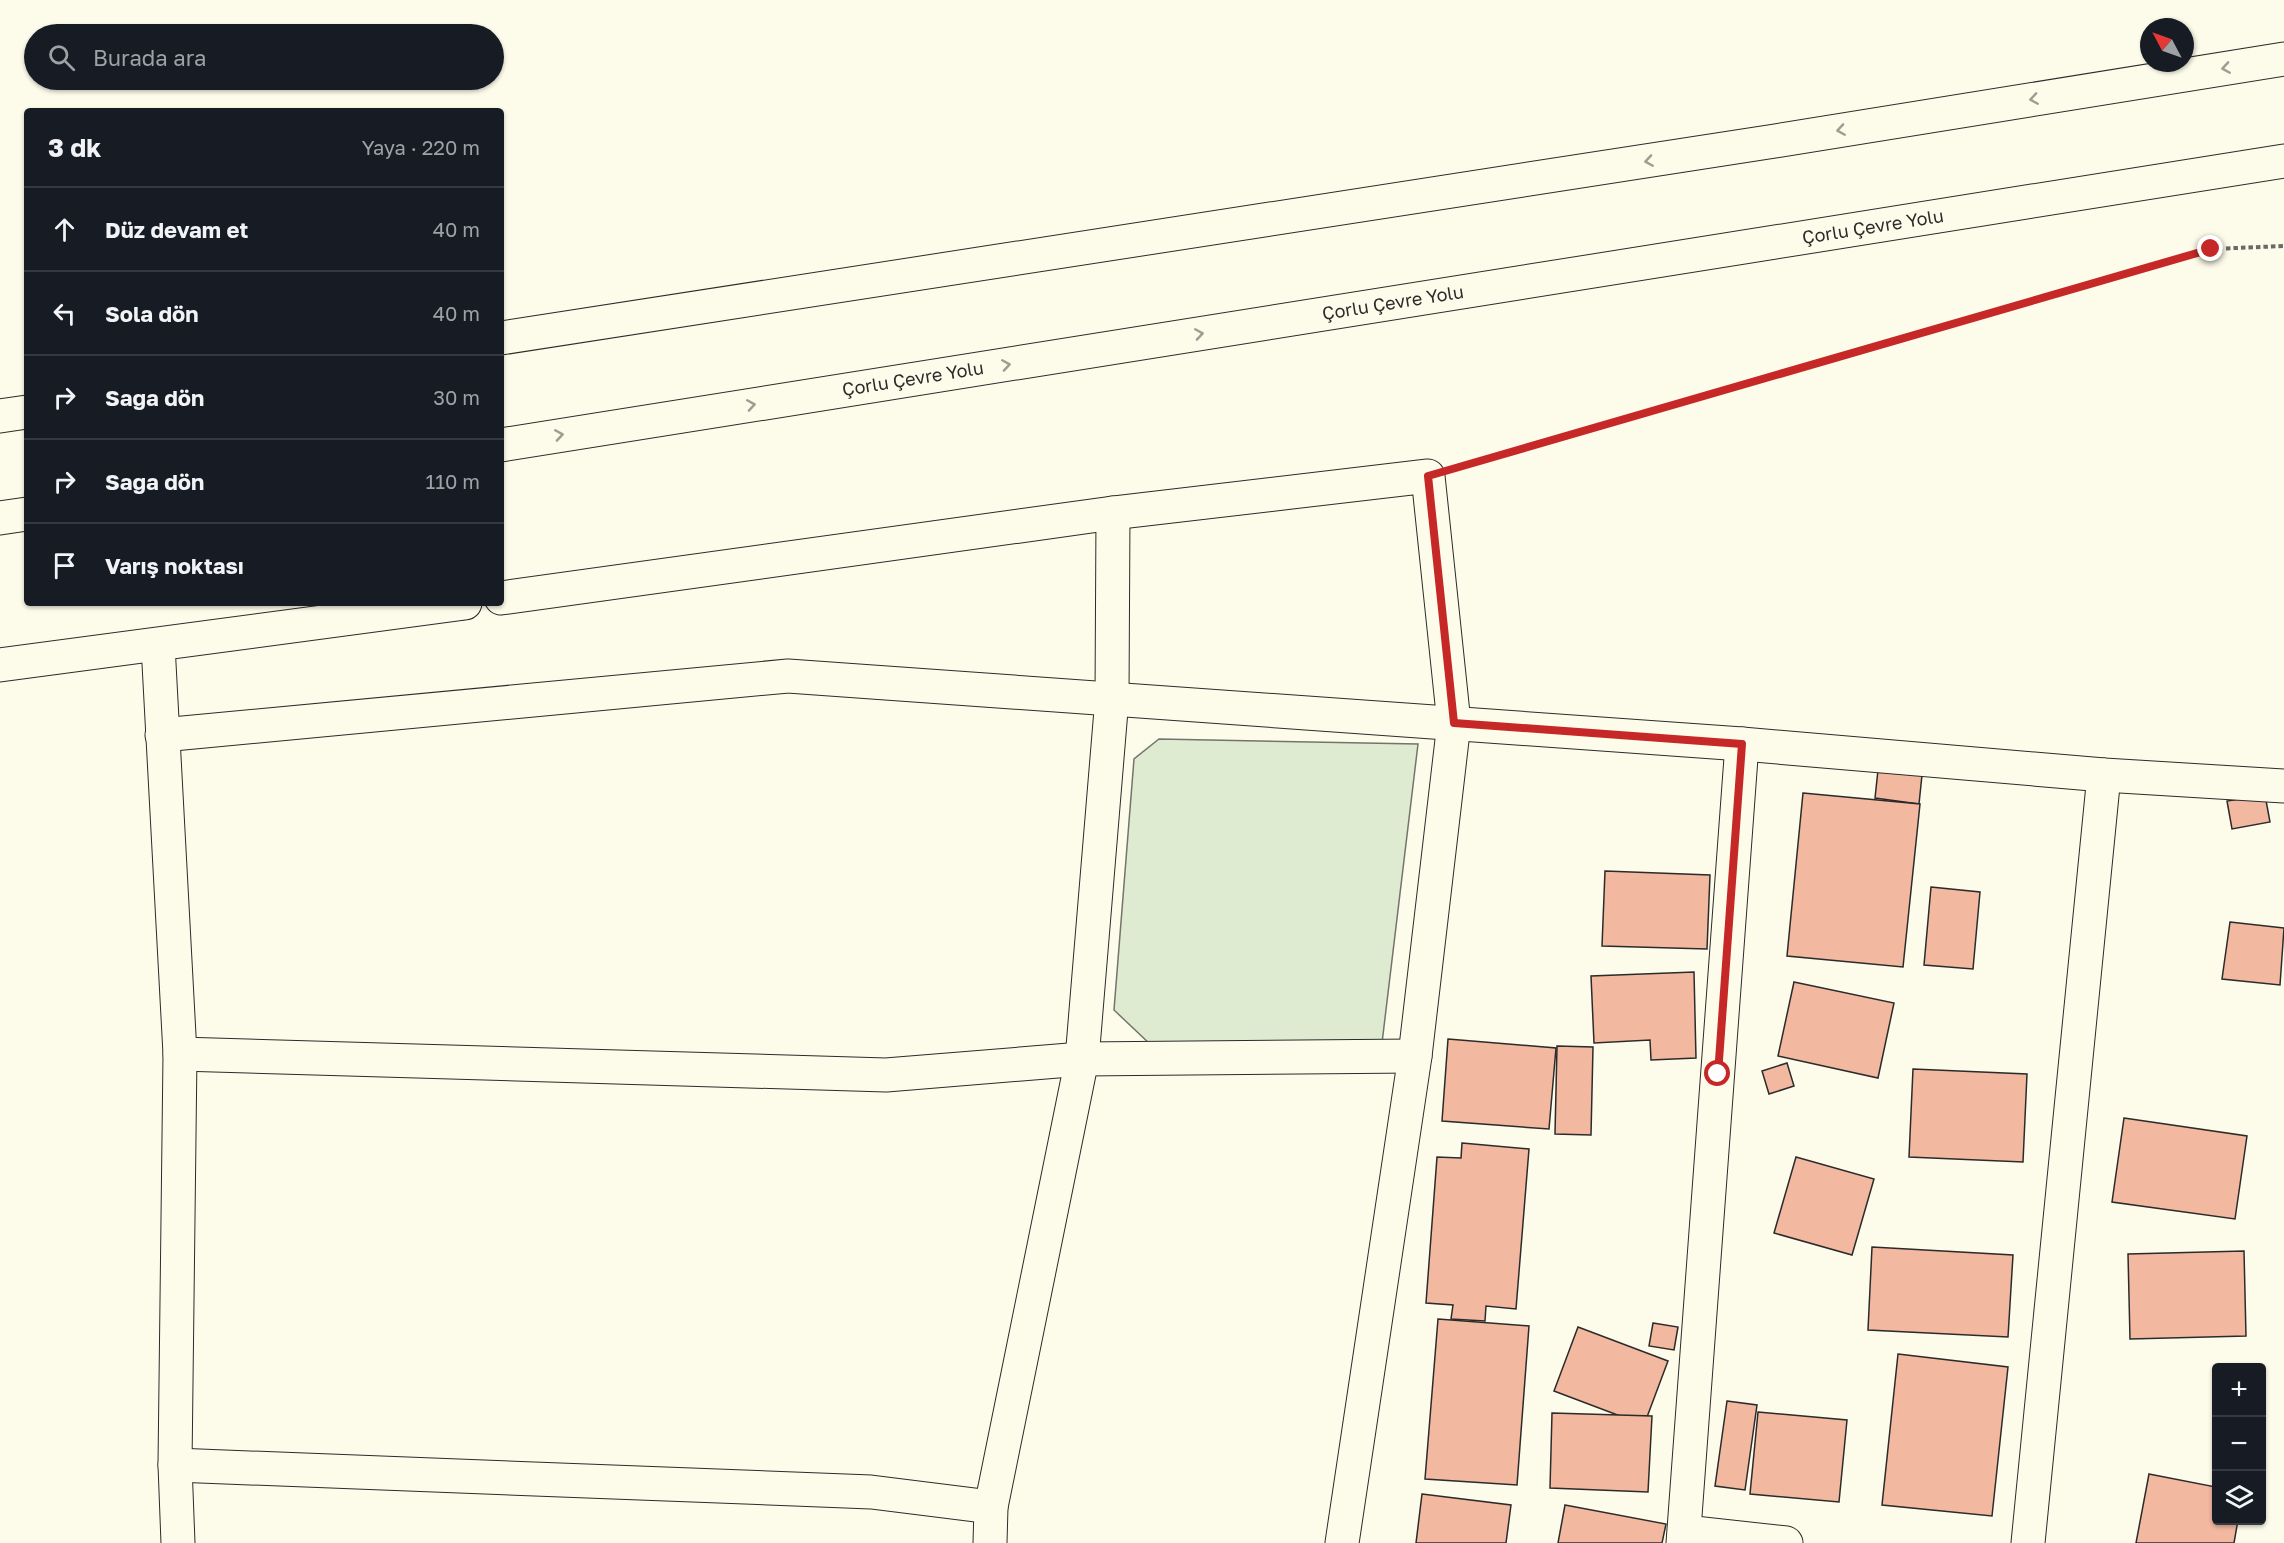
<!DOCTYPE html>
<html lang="tr">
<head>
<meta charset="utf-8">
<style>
	:root { --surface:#171b24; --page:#20242c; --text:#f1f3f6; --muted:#9ea1a6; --line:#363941 }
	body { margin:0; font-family:"Golos Text",sans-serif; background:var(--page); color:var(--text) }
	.controls { position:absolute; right:18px; bottom:18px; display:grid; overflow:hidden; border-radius:6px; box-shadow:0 2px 4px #0004 }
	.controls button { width:54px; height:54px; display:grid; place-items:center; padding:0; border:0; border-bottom:2px solid var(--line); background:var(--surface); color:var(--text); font:30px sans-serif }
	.compass { position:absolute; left:2140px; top:18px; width:54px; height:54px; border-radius:50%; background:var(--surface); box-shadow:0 2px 4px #0004; rotate:311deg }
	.stop { position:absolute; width:18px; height:18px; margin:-14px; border:4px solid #c62828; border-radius:50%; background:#fff }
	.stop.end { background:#c62828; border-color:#fff; box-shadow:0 2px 6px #0008 }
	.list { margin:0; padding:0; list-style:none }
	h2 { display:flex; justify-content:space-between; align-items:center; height:78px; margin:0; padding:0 24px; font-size:26px }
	h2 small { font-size:20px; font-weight:400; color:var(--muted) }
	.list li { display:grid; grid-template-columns:39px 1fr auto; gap:18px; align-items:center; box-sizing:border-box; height:84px; padding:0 24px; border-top:2px solid var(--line) }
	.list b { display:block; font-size:22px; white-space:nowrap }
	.list em { font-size:20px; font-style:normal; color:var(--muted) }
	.icon { flex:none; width:33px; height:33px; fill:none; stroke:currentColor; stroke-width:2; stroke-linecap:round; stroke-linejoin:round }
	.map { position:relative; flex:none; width:2284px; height:1543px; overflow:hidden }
	.search { position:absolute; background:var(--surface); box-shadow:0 2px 4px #0004; left:24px; top:24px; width:480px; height:66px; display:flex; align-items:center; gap:15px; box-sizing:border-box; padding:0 21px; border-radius:33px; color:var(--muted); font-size:22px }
	.panel { position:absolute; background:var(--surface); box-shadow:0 2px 4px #0004; left:24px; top:108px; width:480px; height:498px; border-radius:6px }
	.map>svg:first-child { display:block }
	.green { fill:#deebd1; stroke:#74746e; stroke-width:1.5 }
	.building { fill:#f2b8a0; stroke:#2b2b2b; stroke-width:1.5 }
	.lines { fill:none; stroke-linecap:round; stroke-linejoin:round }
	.minor-casing { stroke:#2b2b2b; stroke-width:35 }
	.trunk-casing { stroke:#2b2b2b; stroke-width:35 }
	.path { stroke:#6a6964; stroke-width:4; stroke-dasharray:4.5 3; stroke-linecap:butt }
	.minor { stroke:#fdfbea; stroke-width:33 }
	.trunk { stroke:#fdfbea; stroke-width:33 }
	.oneway { stroke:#9e9d94 }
	.route { stroke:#c62828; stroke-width:8 }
	.labels { text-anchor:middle; stroke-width:4.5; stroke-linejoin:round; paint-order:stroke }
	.street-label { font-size:18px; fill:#2b2b2b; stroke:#fdfbea }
</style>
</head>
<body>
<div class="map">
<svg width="2284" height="1543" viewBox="0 0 2284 1543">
	<rect width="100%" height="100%" fill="#fdfbea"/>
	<!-- green -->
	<path class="green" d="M1159 739 1418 744 1382 1043 1151 1045 1114 1010 1134 759Z"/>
	<!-- building -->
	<g class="building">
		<path d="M1878 770 1922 775 1919 804 1875 798Z"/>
		<path d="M1803 793 1920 804 1903 967 1787 956Z"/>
		<path d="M2265 795 2270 822 2232 829 2227 801Z"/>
		<path d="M1605 871 1710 875 1707 949 1602 946Z"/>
		<path d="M1931 887 1980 892 1973 969 1924 965Z"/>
		<path d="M2230 922 2284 928 2280 985 2222 979Z"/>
		<path d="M1694 972 1696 1058 1651 1060 1650 1040 1594 1043 1591 976Z"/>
		<path d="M1794 982 1894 1003 1878 1078 1778 1056Z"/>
		<path d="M1448 1039 1556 1048 1549 1129 1442 1121Z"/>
		<path d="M1557 1046 1593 1047 1591 1135 1555 1134Z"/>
		<path d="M1787 1063 1794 1086 1769 1094 1762 1071Z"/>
		<path d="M1913 1069 2027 1074 2023 1162 1909 1157Z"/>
		<path d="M2124 1118 2247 1136 2235 1219 2112 1202Z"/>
		<path d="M1462 1143 1529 1149 1516 1309 1486 1306 1485 1321 1451 1319 1453 1305 1426 1303 1437 1157 1461 1158Z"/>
		<path d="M1796 1157 1874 1179 1852 1255 1774 1233Z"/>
		<path d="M1872 1247 2013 1255 2008 1337 1868 1330Z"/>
		<path d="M2244 1251 2246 1336 2130 1339 2128 1254Z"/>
		<path d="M1438 1319 1529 1326 1517 1485 1425 1479Z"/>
		<path d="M1653 1323 1678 1327 1674 1350 1649 1346Z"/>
		<path d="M1578 1327 1668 1361 1644 1425 1554 1391Z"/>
		<path d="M1898 1354 2008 1367 1992 1516 1882 1505Z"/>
		<path d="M1727 1401 1757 1405 1745 1490 1715 1486Z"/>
		<path d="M1758 1412 1847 1420 1839 1502 1750 1494Z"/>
		<path d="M1552 1413 1652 1416 1648 1492 1550 1488Z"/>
		<path d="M2149 1474 2216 1487V1520H2238L2234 1543H2136Z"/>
		<path d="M1422 1494 1511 1505 1506 1543H1416Z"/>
		<path d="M1565 1505 1666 1524 1662 1543H1558Z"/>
	</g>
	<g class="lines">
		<defs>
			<g id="minor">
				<path d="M501 598 1113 513 1428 476 1454 723 1415 1056 1342 1543"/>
				<path d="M158 645 180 1054 175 1465 178 1543"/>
				<path d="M0 665 465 603"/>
				<path d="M162 735 788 676 1742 744 2104 775 2284 786"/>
				<path d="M180 1054 886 1075 1082 1059 1415 1056"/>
				<path d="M175 1465 871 1492 991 1507"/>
				<path d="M1685 1532 1786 1543"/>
				<path d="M990 1543 991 1507 1082 1059 1112 698 1113 513"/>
				<path d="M1683 1543 1742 744"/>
				<path d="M2028 1543 2104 775"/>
			</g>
			<g id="trunk">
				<path d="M501 338 1775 141 2284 59"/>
				<path d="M0 416 27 412"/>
				<path d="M501 445 2284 161"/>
				<path d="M0 518 27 514"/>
			</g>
		</defs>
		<!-- minor casing -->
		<use href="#minor" class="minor-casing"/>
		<!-- trunk casing -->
		<use href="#trunk" class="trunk-casing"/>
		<!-- path -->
		<path class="path" d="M1469 464 2211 249 2284 246"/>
		<!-- minor -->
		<use href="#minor" class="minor"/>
		<!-- trunk -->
		<use href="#trunk" class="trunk"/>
	</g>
	<!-- one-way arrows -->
	<defs><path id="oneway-chevron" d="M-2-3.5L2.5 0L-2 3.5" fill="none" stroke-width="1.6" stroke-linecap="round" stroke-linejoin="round" transform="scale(1.5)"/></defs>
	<g class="oneway">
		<use href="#oneway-chevron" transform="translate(2226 68) rotate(171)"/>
		<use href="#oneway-chevron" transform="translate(2034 99) rotate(171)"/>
		<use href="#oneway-chevron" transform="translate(1841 130) rotate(171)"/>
		<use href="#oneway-chevron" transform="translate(1649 161) rotate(171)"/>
		<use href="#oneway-chevron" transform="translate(1199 334) rotate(-9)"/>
		<use href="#oneway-chevron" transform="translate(1006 365) rotate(-9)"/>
		<use href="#oneway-chevron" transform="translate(751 405) rotate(-9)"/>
		<use href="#oneway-chevron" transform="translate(559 435) rotate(-9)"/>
	</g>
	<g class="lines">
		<!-- route -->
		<path class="route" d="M1718 1074 1742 744 1454 723 1428 476 2211 249"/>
	</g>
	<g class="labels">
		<!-- street labels -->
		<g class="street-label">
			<text transform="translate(1873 227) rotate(-9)" y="6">Çorlu Çevre Yolu</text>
			<text transform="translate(1393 303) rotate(-9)" y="6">Çorlu Çevre Yolu</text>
			<text transform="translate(913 379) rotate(-9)" y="6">Çorlu Çevre Yolu</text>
		</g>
	</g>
</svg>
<div class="controls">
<button>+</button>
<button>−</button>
<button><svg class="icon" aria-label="layers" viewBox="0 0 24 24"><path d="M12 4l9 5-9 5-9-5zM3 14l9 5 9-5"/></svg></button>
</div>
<svg class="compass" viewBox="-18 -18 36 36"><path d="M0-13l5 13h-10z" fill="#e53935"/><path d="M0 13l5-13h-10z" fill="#9ea1a6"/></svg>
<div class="stop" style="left:1718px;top:1074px"></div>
<div class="stop end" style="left:2211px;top:249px"></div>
<div class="search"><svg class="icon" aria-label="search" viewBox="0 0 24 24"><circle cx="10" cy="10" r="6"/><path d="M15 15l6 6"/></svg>Burada ara</div>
<section class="panel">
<h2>3 dk<small>Yaya · 220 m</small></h2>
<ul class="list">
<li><svg class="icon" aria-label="ahead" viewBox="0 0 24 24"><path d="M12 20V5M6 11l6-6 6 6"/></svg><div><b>Düz devam et</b></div><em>40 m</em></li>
<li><svg class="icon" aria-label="left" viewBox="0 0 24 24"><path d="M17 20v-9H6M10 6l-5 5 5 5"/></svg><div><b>Sola dön</b></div><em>40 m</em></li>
<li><svg class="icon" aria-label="right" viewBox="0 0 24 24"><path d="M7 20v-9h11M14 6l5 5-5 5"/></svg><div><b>Sağa dön</b></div><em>30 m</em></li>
<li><svg class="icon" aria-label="right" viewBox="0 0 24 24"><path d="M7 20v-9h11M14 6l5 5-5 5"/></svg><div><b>Sağa dön</b></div><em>110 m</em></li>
<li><svg class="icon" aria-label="arrive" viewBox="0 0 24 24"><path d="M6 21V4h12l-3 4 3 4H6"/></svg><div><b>Varış noktası</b></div></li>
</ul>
</section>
</div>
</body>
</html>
